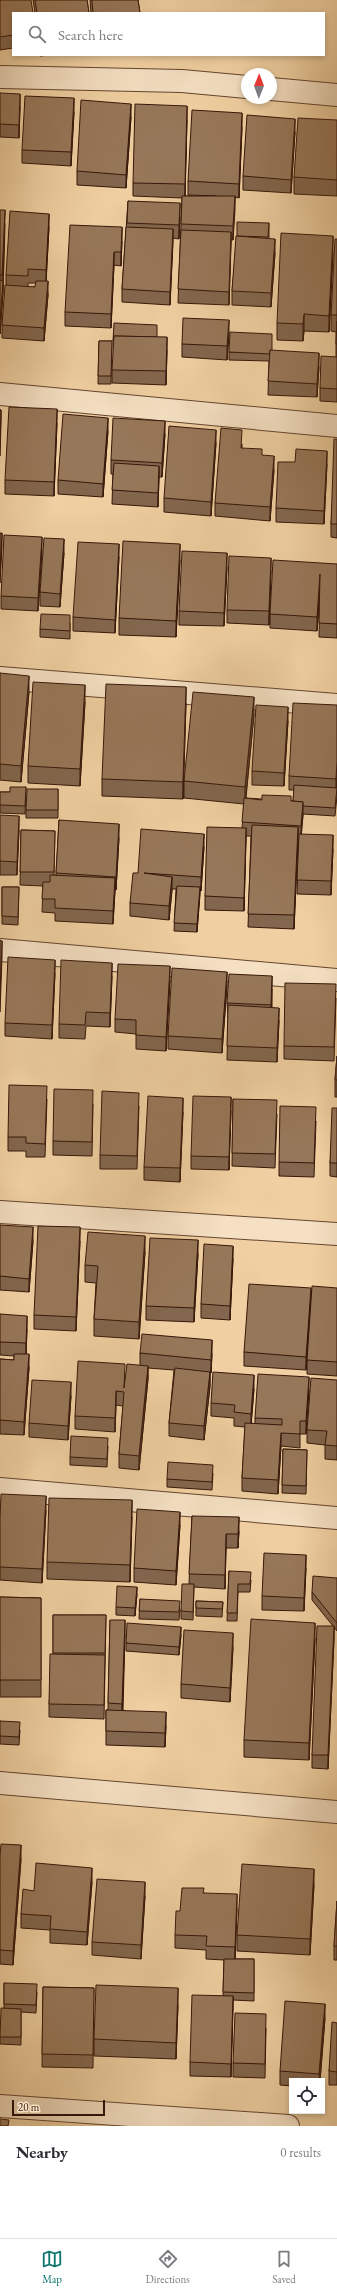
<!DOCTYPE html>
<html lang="en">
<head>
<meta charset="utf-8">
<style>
	:root { --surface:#fff; --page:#f7f7f7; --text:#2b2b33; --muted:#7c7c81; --line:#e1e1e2; --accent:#0f766e }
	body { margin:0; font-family:"EB Garamond",serif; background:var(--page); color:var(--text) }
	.controls { position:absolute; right:12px; bottom:12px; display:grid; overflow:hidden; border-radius:0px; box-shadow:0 2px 6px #0003 }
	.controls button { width:36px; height:36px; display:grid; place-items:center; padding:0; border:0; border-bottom:1px solid var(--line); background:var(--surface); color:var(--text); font:20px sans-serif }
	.compass { position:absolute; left:241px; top:68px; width:36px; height:36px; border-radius:50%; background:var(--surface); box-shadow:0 2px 6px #0003; rotate:1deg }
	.scale { position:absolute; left:12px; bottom:10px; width:93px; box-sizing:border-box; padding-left:4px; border:2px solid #361709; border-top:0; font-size:11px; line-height:14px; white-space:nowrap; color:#361709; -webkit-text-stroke:3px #f5e0c3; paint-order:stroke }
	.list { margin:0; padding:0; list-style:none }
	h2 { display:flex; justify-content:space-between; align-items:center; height:52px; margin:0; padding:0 16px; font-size:17px }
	h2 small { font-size:13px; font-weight:400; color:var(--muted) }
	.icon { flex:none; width:22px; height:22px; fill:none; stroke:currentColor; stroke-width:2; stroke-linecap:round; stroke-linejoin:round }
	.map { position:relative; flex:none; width:337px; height:2126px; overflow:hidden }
	.search { position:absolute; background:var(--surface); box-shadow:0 2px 6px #0003; left:12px; right:12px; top:12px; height:44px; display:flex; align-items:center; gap:10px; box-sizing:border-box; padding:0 14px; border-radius:0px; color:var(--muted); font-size:15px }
	.sheet { height:112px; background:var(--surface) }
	nav { display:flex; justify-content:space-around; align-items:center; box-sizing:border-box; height:56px; border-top:1px solid var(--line); background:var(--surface); font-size:11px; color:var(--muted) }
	nav a { display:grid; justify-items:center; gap:2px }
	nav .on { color:var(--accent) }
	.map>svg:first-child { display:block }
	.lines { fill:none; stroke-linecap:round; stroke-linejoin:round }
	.minor-casing { stroke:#64452f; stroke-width:24 }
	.minor { stroke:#f5e0c3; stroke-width:22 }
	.wall { fill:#82664d; stroke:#361709; fill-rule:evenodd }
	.shaded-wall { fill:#6a533e; stroke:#361709 }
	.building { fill:#977759; stroke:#361709 }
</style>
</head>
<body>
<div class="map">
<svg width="337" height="2126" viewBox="0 0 337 2126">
	<rect width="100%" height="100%" fill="#f0d0a2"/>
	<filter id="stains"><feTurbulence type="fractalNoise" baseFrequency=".005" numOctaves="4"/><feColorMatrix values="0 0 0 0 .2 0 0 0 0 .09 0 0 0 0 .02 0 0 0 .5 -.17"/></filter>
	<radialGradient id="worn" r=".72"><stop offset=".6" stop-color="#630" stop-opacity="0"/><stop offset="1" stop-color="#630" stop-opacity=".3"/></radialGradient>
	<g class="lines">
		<defs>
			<g id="minor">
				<path d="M0 77 182 81 247 87"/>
				<path d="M271 89 337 95"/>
				<path d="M0 394 337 426"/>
				<path d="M0 678 337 705"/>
				<path d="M0 950 337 980"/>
				<path d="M0 1212 337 1234"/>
				<path d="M0 1489 337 1518"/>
				<path d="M0 1783 337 1812"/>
				<path d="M0 2106 288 2126"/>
			</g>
		</defs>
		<!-- minor casing -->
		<use href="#minor" class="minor-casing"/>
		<!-- minor -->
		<use href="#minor" class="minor"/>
	</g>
	<!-- wall -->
	<g class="wall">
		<path d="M0 0 13 13V48L0 50Z"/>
		<path d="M33 0H87L89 13H35Z"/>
		<path d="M90 0H138L140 13H91Z"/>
		<path d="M40 55H50L40 56Z"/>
		<path d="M0 93 20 107 19 138 0 137Z"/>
		<path d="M74 112 71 166 22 163V150Z"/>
		<path d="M131 117 126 188 77 185V171Z"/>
		<path d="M187 120 185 196H216L188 195V181L242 127 239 198 235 197 233 240H231L229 305 178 303 182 198 133 196V183Z"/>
		<path d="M337 120V196L294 194V177Z"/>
		<path d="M295 132 291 193 243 190V176Z"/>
		<path d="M128 201 180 217 179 239 173 238 170 305 122 302V289Z"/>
		<path d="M0 210 5 224 3 294 0 334Z"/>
		<path d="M269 223V239L275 253 271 307 232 305V291L237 236Z"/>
		<path d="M49 227 46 281 48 295 44 341 2 338V325L6 285V275ZM28 283H36L35 287H28Z"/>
		<path d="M337 239V402L320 401V388L336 357V332L331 331V315Z"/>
		<path d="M122 241 121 266 114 265 111 328 65 326V312Z"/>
		<path d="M333 253 329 332 304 331 303 341 277 340V323Z"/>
		<path d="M229 334 227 360 182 357V344Z"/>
		<path d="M157 337 167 351 166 385 112 383V370Z"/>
		<path d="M99 341H112L111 384H98Z"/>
		<path d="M272 351 319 367 317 397 268 395 269 361 229 360V352Z"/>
		<path d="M57 423 54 496 5 494V480Z"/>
		<path d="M108 431 103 497 58 494V480Z"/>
		<path d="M165 434 162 477H159L158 507 112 504 113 474H111V460Z"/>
		<path d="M337 439V538L331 537V524Z"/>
		<path d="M216 443 211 516 164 512V498Z"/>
		<path d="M242 444V448L274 470 270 521 215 516V503Z"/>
		<path d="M327 464 324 524 276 522V508Z"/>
		<path d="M42 551 38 611 1 609V596Z"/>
		<path d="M64 553 60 607 40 606V592Z"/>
		<path d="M119 557 115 633 73 631V617Z"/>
		<path d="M180 560 176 637 119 635V618Z"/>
		<path d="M337 564V638L319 637 320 596 317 631 270 628V614Z"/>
		<path d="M227 567 224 626 179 625V611Z"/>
		<path d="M271 571 269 625 227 623V610Z"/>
		<path d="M70 623V639L40 637V629Z"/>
		<path d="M0 673 29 692 21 782 0 780Z"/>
		<path d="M85 702 80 786 28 783V766Z"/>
		<path d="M186 703 183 799 102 796V779Z"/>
		<path d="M337 705V796L335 816 303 814 301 834 333 849 331 895 297 894 299 839H298L294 929 248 927 251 836H246L244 911 205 910V896L242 828 244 804 184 798V781L254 714 246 798 293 801 294 790H289V776Z"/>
		<path d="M288 721 284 786 252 785V771Z"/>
		<path d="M26 787 25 814 0 813V792H10Z"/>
		<path d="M58 789V818H26V810Z"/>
		<path d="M0 815 19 830 17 875H0Z"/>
		<path d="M59 820 119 838 116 890H115L113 924 55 921V913L42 912 43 886 20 885 21 830 55 831 54 875H56Z"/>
		<path d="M204 847 201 891H200L197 932 174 931 176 889H172L169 920 130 916V903L138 873Z"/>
		<path d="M2 887H19L18 925 2 924Z"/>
		<path d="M55 973 52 1039 5 1036V1023Z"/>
		<path d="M112 976 110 1027 86 1026 85 1039 59 1038V1024Z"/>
		<path d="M170 980 166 1051 136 1049V1034L115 1032V1019Z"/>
		<path d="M227 985 222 1053 168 1049V1036Z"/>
		<path d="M272 989V1007L279 1021 277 1062 227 1060 228 1017 227 1003Z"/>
		<path d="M336 998 334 1061 284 1059V1046Z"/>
		<path d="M337 1056V1097H335V1080Z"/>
		<path d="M47 1099 45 1157H26V1151H8V1137Z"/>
		<path d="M233 1099 277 1114 275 1168 232 1166Z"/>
		<path d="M93 1104 92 1156 53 1155V1141Z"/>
		<path d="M139 1106 137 1169H100V1155Z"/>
		<path d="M337 1108V1177L330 1176V1163Z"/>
		<path d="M231 1111 229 1170 191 1169V1156Z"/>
		<path d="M183 1112 180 1182 144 1180V1167Z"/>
		<path d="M316 1121 314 1177 279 1176V1162Z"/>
		<path d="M0 1225 33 1241 29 1292 0 1290Z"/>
		<path d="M80 1241 76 1331 34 1329V1315Z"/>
		<path d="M145 1252 139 1339 94 1336V1319L96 1283 85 1282V1265Z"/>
		<path d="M198 1254 194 1322 146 1320V1306Z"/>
		<path d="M233 1259 230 1320 201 1318V1304Z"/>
		<path d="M337 1288V1376L307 1374V1360Z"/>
		<path d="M311 1302 306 1370 244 1366V1352Z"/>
		<path d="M0 1314 27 1329 26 1354 29 1368 24 1435 0 1434V1359L14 1360V1356L0 1355Z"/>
		<path d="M140 1353 212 1354 211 1373H210V1386L204 1440 169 1436V1423L174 1370 148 1368V1379L139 1470 119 1468V1454L123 1406 116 1405 115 1432 75 1429V1416L125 1385 140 1365Z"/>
		<path d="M337 1380V1460L325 1459V1445L307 1443V1430Z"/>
		<path d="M254 1389 251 1423 255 1424V1418L309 1390 306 1434H300V1448L281 1446 278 1494 242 1491V1478L245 1427 234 1426V1418L211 1416V1403Z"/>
		<path d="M71 1396 68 1440 29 1437V1423Z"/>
		<path d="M108 1446 107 1467 70 1465V1457Z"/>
		<path d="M283 1449 307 1450 306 1494 282 1493Z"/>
		<path d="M213 1473 212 1490 167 1487V1479Z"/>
		<path d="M46 1510 42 1583 0 1580V1519Z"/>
		<path d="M192 1516 239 1531 238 1548H226L225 1589 194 1587 193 1620 181 1619V1611L189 1584Z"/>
		<path d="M132 1517 130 1582 47 1579V1562Z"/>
		<path d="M180 1525 176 1585 134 1582V1568Z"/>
		<path d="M306 1568 304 1611 262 1610V1596Z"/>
		<path d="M229 1571 251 1580 250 1592H238L237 1621H227Z"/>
		<path d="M337 1578V1631L334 1627V1640L328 1769 312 1768V1755L333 1626 312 1600V1592Z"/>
		<path d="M137 1594 135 1616 116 1615V1607Z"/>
		<path d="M0 1597 41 1598V1697H0Z"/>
		<path d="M140 1599 180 1609 179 1620 139 1619Z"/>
		<path d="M196 1601 223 1602 222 1617 196 1616Z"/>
		<path d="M53 1615H106L104 1719 49 1717V1704L53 1654Z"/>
		<path d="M110 1620 125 1634 123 1710 166 1726 165 1747 106 1745V1710H108Z"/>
		<path d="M181 1635 179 1655 126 1651V1643Z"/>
		<path d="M315 1639 309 1760 244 1757V1740Z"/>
		<path d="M233 1647 230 1702 181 1698V1684Z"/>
		<path d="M0 1721 20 1730 19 1745 0 1744Z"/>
		<path d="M0 1856 21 1859 13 1965 0 1964Z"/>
		<path d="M92 1882 87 1945 50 1943V1930L21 1928V1914L34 1891Z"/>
		<path d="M314 1885 310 1955 237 1951V1935Z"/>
		<path d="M204 1893 237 1908 235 1959H254V2001L233 2000 231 2077 190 2076V2062L223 1996 224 1960 206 1959V1950L175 1948V1935Z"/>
		<path d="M145 1896 141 1959 92 1955V1942Z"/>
		<path d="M337 1901V1960H334V1946Z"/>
		<path d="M4 1983 37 1992 36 2013 21 2012V2045L0 2044V2037L4 2008Z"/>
		<path d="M43 1987 94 1988 93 2068 42 2067Z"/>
		<path d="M178 2005 176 2059 94 2056V2039Z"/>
		<path d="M325 2018 320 2081H292V2086L280 2085V2071Z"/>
		<path d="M337 2023V2085H329V2071Z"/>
		<path d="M266 2028 265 2078 233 2077V2063Z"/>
	</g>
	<!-- shaded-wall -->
	<g class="shaded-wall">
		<path d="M20 94V107L19 138V125Z"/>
		<path d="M74 98V112L71 166V152Z"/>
		<path d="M131 104V117L126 188V175Z"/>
		<path d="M187 106V120L185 198V184Z"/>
		<path d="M242 113V127L239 198V184Z"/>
		<path d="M295 119V132L291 193V180Z"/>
		<path d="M235 196V210L233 240V226Z"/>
		<path d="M180 203V217L179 239V225Z"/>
		<path d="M5 210 3 294 0 334V321L2 285Z"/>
		<path d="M49 214V227L46 284V270Z"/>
		<path d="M122 227V241L121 266V252Z"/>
		<path d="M173 229V243L170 305V292Z"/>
		<path d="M231 232V245L229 305V292Z"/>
		<path d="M333 236V253L329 332V316Z"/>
		<path d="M275 239V253L271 307V293Z"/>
		<path d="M114 252V265L111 328V314Z"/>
		<path d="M48 281V295L44 341V328Z"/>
		<path d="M304 314V331L303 341V324Z"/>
		<path d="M229 320V334L227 360V346Z"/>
		<path d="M167 337V351L166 385V371Z"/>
		<path d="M319 353V367L317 397V384Z"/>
		<path d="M57 409V423L54 496V482Z"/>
		<path d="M1 410V423L0 456V442Z"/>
		<path d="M108 418V431L103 497V484Z"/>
		<path d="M165 421V434L162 477V463Z"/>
		<path d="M216 430V443L211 516V502Z"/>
		<path d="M327 451V464L324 524V511Z"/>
		<path d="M274 456V470L270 521V507Z"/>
		<path d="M159 466V479L158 507V493Z"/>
		<path d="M2 533V547L0 583V570Z"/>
		<path d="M42 537V551L38 611V598Z"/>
		<path d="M64 539V553L60 607V594Z"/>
		<path d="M119 544V557L115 633V620Z"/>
		<path d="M180 544V560L176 637V621Z"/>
		<path d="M227 553V567L224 626V613Z"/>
		<path d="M271 558V571L269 625V611Z"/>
		<path d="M320 574V588L317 631V617Z"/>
		<path d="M29 676V692L21 782V766Z"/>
		<path d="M85 685V702L80 786V769Z"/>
		<path d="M186 687V703L183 799V782Z"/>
		<path d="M254 697V714L245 804V787Z"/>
		<path d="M288 707V721L284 786V773Z"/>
		<path d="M337 762V775L336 793V779Z"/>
		<path d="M303 802V816L301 839V826Z"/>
		<path d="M19 816V830L17 875V862Z"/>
		<path d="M119 824V838L116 890V877Z"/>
		<path d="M298 827V841L294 929V915Z"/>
		<path d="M246 828V842L244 911V898Z"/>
		<path d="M204 834V847L201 891V877Z"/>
		<path d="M333 835V849L331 895V881Z"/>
		<path d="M172 877V891L169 920V906Z"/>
		<path d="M115 878V891L113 924V911Z"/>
		<path d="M200 887V895L197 932V924Z"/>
		<path d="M2 941V957L0 1012V995Z"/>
		<path d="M55 960V973L52 1039V1025Z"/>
		<path d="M112 963V976L110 1027V1013Z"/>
		<path d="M170 966V980L166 1051V1037Z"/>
		<path d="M227 972V985L222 1053V1039Z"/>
		<path d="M272 976V989L271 1019V1005Z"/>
		<path d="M279 1008V1021L277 1062V1048Z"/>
		<path d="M231 1097V1111L229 1170V1157Z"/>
		<path d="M183 1098V1112L180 1182V1168Z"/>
		<path d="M33 1227V1241L29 1292V1279Z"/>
		<path d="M80 1227V1241L76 1331V1317Z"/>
		<path d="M145 1236V1252L139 1339V1322Z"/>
		<path d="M198 1240V1254L194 1322V1308Z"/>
		<path d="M233 1246V1259L230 1320V1306Z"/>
		<path d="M311 1288V1302L306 1370V1357Z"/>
		<path d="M27 1316V1329L26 1357V1343Z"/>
		<path d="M212 1340V1354L211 1373V1360Z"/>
		<path d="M29 1354V1368L24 1435V1422Z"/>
		<path d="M148 1366V1379L139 1470V1456Z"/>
		<path d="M210 1372V1386L204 1440V1426Z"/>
		<path d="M254 1375V1389L251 1427V1414Z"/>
		<path d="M309 1377V1390L306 1434V1421Z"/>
		<path d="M71 1382V1396L68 1440V1426Z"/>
		<path d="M116 1391V1405L115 1432V1418Z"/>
		<path d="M281 1433V1446L278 1494V1480Z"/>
		<path d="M46 1496V1510L42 1583V1569Z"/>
		<path d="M132 1500V1517L130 1582V1565Z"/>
		<path d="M180 1512V1525L176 1585V1571Z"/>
		<path d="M239 1517V1531L238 1548V1534Z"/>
		<path d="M226 1534V1548L225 1589V1575Z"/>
		<path d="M306 1555V1568L304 1611V1598Z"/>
		<path d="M137 1587V1594L135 1616V1608Z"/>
		<path d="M125 1620V1634L122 1717V1704Z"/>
		<path d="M315 1623V1639L309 1760V1743Z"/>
		<path d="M334 1626V1640L328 1769V1755Z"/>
		<path d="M181 1627V1635L179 1655V1647Z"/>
		<path d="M233 1633V1647L230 1702V1688Z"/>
		<path d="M166 1712V1726L165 1747V1733Z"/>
		<path d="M21 1845V1859L13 1965V1951Z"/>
		<path d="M92 1868V1882L87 1945V1932Z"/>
		<path d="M314 1869V1885L310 1955V1939Z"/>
		<path d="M145 1882V1896L141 1959V1945Z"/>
		<path d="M237 1894V1908L235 1960V1947Z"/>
		<path d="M178 1988V2005L176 2059V2043Z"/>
		<path d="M233 1996V2010L231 2077V2064Z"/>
		<path d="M325 2004V2018L320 2081H319Z"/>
	</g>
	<!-- building -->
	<g class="building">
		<path d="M0 0H31L33 13H13V35L0 37Z"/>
		<path d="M35 0H87L89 13H37Z"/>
		<path d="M92 0H138L140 13H93Z"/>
		<path d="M0 93 20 94 19 125 0 124Z"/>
		<path d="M25 96 74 98 71 152 22 150Z"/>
		<path d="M81 100 131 104 126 175 77 171Z"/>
		<path d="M135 104 187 106 185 184 133 183Z"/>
		<path d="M192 110 242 113 239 184 188 181Z"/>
		<path d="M247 115 295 119 291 180 243 176Z"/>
		<path d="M298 118 337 120V180L294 177Z"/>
		<path d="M182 196H235L233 226 181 224Z"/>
		<path d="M128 201 180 203 179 225 127 223Z"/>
		<path d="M0 210H5L2 275H0Z"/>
		<path d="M10 211 49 214 46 270 28 269V276L6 275Z"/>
		<path d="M237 222 269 223 268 237 237 236Z"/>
		<path d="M70 225 122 227 121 252H114L111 314 65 312Z"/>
		<path d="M126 227 173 229 170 292 122 289Z"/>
		<path d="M181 230 231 232 229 292 178 289Z"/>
		<path d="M281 233 333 236 329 316 304 314 303 324 277 323Z"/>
		<path d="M236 236 275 239 271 293 232 291Z"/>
		<path d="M335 239H337V315H331Z"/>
		<path d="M0 280 3 281 0 321Z"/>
		<path d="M36 281H48L44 328 2 325 5 285 35 287Z"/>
		<path d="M183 318 229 320 227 346 182 344Z"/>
		<path d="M337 321V344H336Z"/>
		<path d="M114 323 157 325V337L114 336 113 341Z"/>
		<path d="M230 332 272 334V351L270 350V354L229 352Z"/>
		<path d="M114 336 167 337 166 371 112 370Z"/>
		<path d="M99 341H112L111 376H98Z"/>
		<path d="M270 350 319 353 317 384 268 381Z"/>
		<path d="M321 356 337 357V389L320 388Z"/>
		<path d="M9 407 57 409 54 482 5 480Z"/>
		<path d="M0 409 1 410 0 442Z"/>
		<path d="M63 414 108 418 103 484 58 480Z"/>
		<path d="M113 418 165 421 162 463 111 460Z"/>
		<path d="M169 426 216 430 211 502 164 498Z"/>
		<path d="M221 428 242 430 241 448 262 449V455L274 456 270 507 215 503Z"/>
		<path d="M334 439H337V524H331Z"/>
		<path d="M296 449 327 451 324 511 276 508 278 462H295Z"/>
		<path d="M114 463 159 466 158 493 112 490Z"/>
		<path d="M0 533H2L0 570Z"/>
		<path d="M4 535 42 537 38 598 1 596Z"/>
		<path d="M44 538 64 539 60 594 40 592Z"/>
		<path d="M123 541 180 544 176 621 119 618Z"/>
		<path d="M78 542 119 544 115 620 73 617Z"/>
		<path d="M182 551 227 553 224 613 179 611Z"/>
		<path d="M229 556 271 558 269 611 227 610Z"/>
		<path d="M273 560 337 564V624L319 623 320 574 317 617 270 614Z"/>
		<path d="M41 614 70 615V631L40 629Z"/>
		<path d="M0 673 29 676 21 766 0 764Z"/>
		<path d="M33 682 85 685 80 769 28 766Z"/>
		<path d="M106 684 186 687 183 782 102 779Z"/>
		<path d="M193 692 254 697 245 787 184 781Z"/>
		<path d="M293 703 337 705V762L336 779 289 776Z"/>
		<path d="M256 705 288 707 284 773 252 771Z"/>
		<path d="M294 785 337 788 335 808 303 806V802L293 801Z"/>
		<path d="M10 787H26L25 806 0 805V792H10Z"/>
		<path d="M27 789H58V810H26Z"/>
		<path d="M262 795 291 796V801L303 802 301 826 242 822 244 798 262 800Z"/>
		<path d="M0 815 19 816 17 862 0 861Z"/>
		<path d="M59 820 119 824 116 877 56 873Z"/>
		<path d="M252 825 298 827 294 915 248 914Z"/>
		<path d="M207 827 246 828 244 898 205 896Z"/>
		<path d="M141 829 204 834 201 877 144 873 172 877 169 906 130 903 133 873H138Z"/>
		<path d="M21 830 55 831 54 872H20Z"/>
		<path d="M299 834 333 835 331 881 297 880Z"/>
		<path d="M50 875 115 878 113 911 55 908V899H42L43 882H50Z"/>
		<path d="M177 886 200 887 197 924 174 923Z"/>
		<path d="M2 887H19L18 917 2 916Z"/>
		<path d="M0 940 2 941 0 995Z"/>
		<path d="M8 957 55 960 52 1025 5 1023Z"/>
		<path d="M61 960 112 963 110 1013 86 1012 85 1025 59 1024Z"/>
		<path d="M118 964 170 966 166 1037 136 1035V1020L115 1019Z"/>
		<path d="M172 968 227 972 222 1039 168 1036Z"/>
		<path d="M229 974 272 976 271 1005 227 1003Z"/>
		<path d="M285 983 336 984 334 1047 284 1046Z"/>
		<path d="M228 1005 279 1008 277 1048 227 1046Z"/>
		<path d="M337 1056V1080H335Z"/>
		<path d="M9 1085 47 1086 45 1144 26 1143V1137H8Z"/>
		<path d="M54 1089 93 1090 92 1142 53 1141Z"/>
		<path d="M102 1091 139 1093 137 1156 100 1155Z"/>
		<path d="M148 1096 183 1098 180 1168 144 1167Z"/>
		<path d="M193 1096 231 1097 229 1157 191 1156Z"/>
		<path d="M233 1099 277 1100 275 1154 232 1153Z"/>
		<path d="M280 1106 316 1107 314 1163 279 1162Z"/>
		<path d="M332 1108H337V1163H330Z"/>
		<path d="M0 1225 33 1227 29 1279 0 1276Z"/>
		<path d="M38 1226 80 1227 76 1317 34 1315Z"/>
		<path d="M88 1232 145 1236 139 1322 94 1319 98 1266 85 1265Z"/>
		<path d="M150 1238 198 1240 194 1308 146 1306Z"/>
		<path d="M204 1244 233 1246 230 1306 201 1304Z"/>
		<path d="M249 1284 311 1288 306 1357 244 1352Z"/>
		<path d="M312 1286 337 1288V1362L307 1360Z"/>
		<path d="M0 1314 27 1316 26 1343 0 1342Z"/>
		<path d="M142 1334 212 1340 211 1360 140 1353Z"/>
		<path d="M14 1354H29L24 1422 0 1420V1359L14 1360Z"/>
		<path d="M78 1361 125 1364 124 1388 127 1364 148 1366 139 1456 119 1454 124 1392 116 1391 115 1418 75 1416Z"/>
		<path d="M175 1368 210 1372 204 1426 169 1423Z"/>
		<path d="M213 1372 254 1375 251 1414 234 1412 235 1405 211 1403Z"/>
		<path d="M258 1374 309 1377 306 1421H300V1434L281 1433 278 1480 242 1478 245 1423 282 1425V1419L255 1418Z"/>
		<path d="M311 1378 337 1380V1446L325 1445 327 1431 307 1430Z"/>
		<path d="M32 1380 71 1382 68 1426 29 1423Z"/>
		<path d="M71 1436 108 1438 107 1459 70 1457Z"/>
		<path d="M283 1449 307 1450 306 1486 282 1485Z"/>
		<path d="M168 1462 213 1465 212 1482 167 1479Z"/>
		<path d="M1 1494 46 1496 42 1569 0 1567V1519Z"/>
		<path d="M49 1498 132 1500 130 1565 47 1562Z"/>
		<path d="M137 1509 180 1512 176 1571 134 1568Z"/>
		<path d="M192 1516 239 1517 238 1534H226L225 1575 189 1574Z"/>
		<path d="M264 1553 306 1555 304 1598 262 1596Z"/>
		<path d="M229 1571 251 1572 250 1584H238L237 1613H227Z"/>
		<path d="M313 1576 337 1578V1623L312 1592Z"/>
		<path d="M182 1584H194L193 1612 181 1611Z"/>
		<path d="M117 1586 137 1587 135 1608 116 1607Z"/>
		<path d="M0 1597 41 1598V1680H0Z"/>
		<path d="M140 1599 180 1601 179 1612 139 1611Z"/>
		<path d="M196 1601 223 1602 222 1609 196 1608Z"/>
		<path d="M53 1615H106L105 1653H53Z"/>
		<path d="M251 1619 315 1623 309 1743 244 1740Z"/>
		<path d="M110 1620H125L122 1704 108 1703Z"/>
		<path d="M127 1623 181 1627 179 1647 126 1643Z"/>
		<path d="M317 1626H334L328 1755H312Z"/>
		<path d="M184 1630 233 1633 230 1688 181 1684Z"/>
		<path d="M50 1654 105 1655 104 1705 49 1704Z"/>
		<path d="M106 1710 166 1712 165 1733 106 1731Z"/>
		<path d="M0 1721 20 1722 19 1737 0 1736Z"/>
		<path d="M1 1844 21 1845 13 1951 0 1950V1856Z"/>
		<path d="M36 1863 92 1868 87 1932 50 1929 51 1916 21 1914 23 1889 34 1891Z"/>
		<path d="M242 1864 314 1869 310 1939 237 1935Z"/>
		<path d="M97 1879 145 1882 141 1945 92 1942Z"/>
		<path d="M182 1888H204L203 1893 237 1894 235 1947 206 1946 207 1936 175 1935 176 1911H180Z"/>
		<path d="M337 1901V1946H334Z"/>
		<path d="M224 1959H254V1993L223 1992Z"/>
		<path d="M4 1983 37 1984 36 2005 4 2004Z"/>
		<path d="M96 1985 178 1988 176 2043 94 2039Z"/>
		<path d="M43 1987 94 1988 93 2055 42 2054Z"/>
		<path d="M192 1995 233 1996 231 2064 190 2062Z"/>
		<path d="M285 2001 325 2004 319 2074 280 2071Z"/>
		<path d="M1 2008 21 2009V2037H0Z"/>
		<path d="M235 2013 266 2014 265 2064 233 2063Z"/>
		<path d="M332 2022 337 2023V2072L329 2071Z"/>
		<path d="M0 2119 9 2120 8 2126H0Z"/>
	</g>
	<rect width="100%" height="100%" filter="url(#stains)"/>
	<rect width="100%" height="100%" fill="url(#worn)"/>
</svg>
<div class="controls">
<button><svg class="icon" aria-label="locate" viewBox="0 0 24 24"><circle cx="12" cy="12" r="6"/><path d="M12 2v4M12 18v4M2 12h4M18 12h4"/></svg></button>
</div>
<svg class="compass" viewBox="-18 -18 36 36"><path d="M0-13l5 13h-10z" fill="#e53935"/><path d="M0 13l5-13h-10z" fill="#7c7c81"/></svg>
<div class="scale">20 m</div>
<div class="search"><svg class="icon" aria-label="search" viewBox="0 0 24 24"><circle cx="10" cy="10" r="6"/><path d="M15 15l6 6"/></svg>Search here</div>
</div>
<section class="sheet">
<h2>Nearby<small>0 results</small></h2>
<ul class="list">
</ul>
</section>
<nav>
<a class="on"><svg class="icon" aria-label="map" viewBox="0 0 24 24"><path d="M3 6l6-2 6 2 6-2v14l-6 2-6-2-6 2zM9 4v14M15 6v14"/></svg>Map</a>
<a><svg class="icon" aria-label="directions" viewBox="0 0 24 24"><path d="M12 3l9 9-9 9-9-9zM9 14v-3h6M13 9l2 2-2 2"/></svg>Directions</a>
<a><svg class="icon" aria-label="saved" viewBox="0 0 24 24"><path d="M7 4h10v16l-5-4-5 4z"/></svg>Saved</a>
</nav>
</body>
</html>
